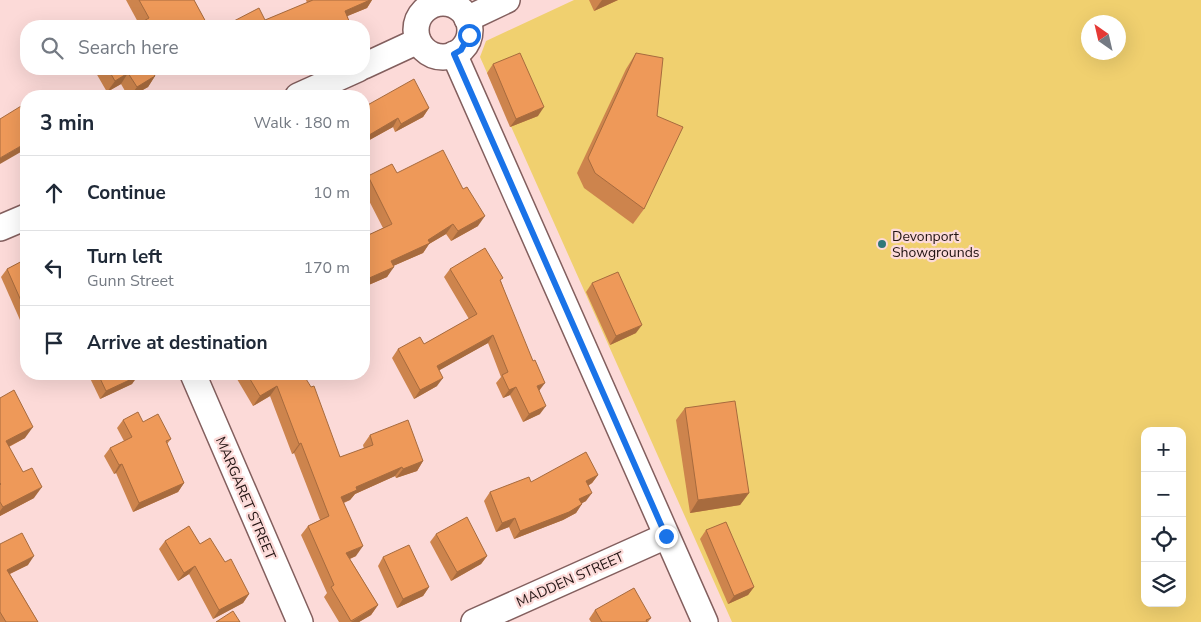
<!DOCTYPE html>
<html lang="en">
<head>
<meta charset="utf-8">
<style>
	:root { --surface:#fff; --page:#f6f6f7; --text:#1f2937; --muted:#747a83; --line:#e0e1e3 }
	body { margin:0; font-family:"Nunito Sans",sans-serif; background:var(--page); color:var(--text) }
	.controls { position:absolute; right:15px; bottom:15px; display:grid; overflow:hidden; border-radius:10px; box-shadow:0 5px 20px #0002 }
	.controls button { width:45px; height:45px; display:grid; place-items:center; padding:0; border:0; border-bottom:1px solid var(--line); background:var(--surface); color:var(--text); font:25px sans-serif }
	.compass { position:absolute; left:1081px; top:15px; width:45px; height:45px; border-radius:50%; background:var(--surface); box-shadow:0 5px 20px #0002; rotate:326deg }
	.stop { position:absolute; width:15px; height:15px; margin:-11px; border:4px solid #1a73e8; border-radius:50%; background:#fff }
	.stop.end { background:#1a73e8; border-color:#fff; box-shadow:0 1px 5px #0008 }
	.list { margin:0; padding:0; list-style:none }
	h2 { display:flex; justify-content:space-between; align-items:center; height:65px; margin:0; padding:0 20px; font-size:21px }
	h2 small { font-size:16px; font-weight:400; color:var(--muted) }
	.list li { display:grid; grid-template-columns:32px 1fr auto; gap:15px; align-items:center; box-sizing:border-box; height:75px; padding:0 20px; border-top:1px solid var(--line) }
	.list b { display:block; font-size:19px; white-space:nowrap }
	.list p { margin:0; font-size:16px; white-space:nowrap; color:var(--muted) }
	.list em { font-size:16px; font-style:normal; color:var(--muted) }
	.icon { flex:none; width:28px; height:28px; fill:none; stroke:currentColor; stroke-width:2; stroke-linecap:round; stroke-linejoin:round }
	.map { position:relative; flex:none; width:1201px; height:622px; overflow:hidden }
	.search { position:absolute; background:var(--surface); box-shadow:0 5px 20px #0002; left:20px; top:20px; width:350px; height:55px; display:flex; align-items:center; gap:12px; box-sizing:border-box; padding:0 18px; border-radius:20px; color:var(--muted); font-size:19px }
	.panel { position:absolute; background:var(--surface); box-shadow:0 5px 20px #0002; left:20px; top:90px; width:350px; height:290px; border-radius:20px }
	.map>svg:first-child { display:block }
	.green { fill:#f0d06f; fill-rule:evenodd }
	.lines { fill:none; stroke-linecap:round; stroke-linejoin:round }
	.minor-casing { stroke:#835f5e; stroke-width:28 }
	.minor { stroke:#fff; stroke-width:25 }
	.wall { fill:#cd844d }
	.shaded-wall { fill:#a76b3e }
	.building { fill:#ee9959; stroke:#a76b3e }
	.route { stroke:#1a73e8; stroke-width:6 }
	.poi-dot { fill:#2f7879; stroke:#fcdad8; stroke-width:2 }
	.labels { text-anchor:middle; stroke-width:4.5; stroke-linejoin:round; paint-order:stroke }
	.poi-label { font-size:14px; fill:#211312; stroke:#fcdad8; text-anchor:start }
	.street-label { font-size:14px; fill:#211312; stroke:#fcdad8 }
</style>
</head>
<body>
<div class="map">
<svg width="1201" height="622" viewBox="0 0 1201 622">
	<rect width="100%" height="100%" fill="#fcdad8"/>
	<!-- green -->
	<path class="green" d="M574 0H1201V622H732L480 57 486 41ZM1088 22H1118V52H1088ZM1145 431H1182V603H1145Z"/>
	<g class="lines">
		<defs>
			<g id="minor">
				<circle cx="443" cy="30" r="27"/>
				<path d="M467 19 507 0"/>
				<path d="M454 54 705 622"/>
				<path d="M364 66 418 41"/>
				<path d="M298 96 358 69"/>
				<path d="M0 228 26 217"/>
				<path d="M193 374 300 622"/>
				<path d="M474 622 666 536"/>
			</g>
		</defs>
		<!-- minor casing -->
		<use href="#minor" class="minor-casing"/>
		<!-- minor -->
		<use href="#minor" class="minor"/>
	</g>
	<!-- wall -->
	<g class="wall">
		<path d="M126 0H194L207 24 205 26H135L139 24Z"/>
		<path d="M306 0H372L367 8 347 16 351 26H230L232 22 265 20 307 3Z"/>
		<path d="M589 0H618L594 11Z"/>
		<path d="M636 53 657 116 644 209 633 224 584 188 577 173 626 69Z"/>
		<path d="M493 64 538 116 510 127 487 73Z"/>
		<path d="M99 69H151L155 76 148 87 132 96H128L121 84 107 92 96 73Z"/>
		<path d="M364 107 429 108 423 117 395 132 393 127 364 143Z"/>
		<path d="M397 173 478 226 451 241 446 234 429 244 423 253 393 266 387 277 364 287V237L383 228 364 191V183L368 176Z"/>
		<path d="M26 259V328L24 329 1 277 7 269Z"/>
		<path d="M450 269 501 281 539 391 540 414 523 422 510 395 503 398 496 383 501 377 488 343 439 370 437 386 414 399 392 358 398 349 424 344 469 319 444 277Z"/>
		<path d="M592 283 636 333 610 345 586 292Z"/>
		<path d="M88 374H137L132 384 100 399Z"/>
		<path d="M234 374H303L340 457 364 449 363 445 370 435 423 461 417 471 396 478 395 476 355 494 350 500 344 503 356 556 350 559 378 605 371 615 359 622H339L324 597 327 593 301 535 308 526 320 520 294 453 292 454 270 396 253 406Z"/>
		<path d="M0 398 25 438 9 447 34 498 0 516Z"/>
		<path d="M685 408 749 493 740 505 690 513 676 420Z"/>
		<path d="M123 420 143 422 171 439 167 444 184 483 178 492 133 512 116 473 114 474 104 456 110 448 124 441 117 428Z"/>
		<path d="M598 475 592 483 588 486 586 501 582 503 576 513 563 520 514 539 509 527 496 532 484 501 490 492 531 482Z"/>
		<path d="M706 530 754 587 748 595 728 604 700 539Z"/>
		<path d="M436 534 487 556 481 564 451 581 430 542Z"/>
		<path d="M165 541 200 544 225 562 249 594 243 603 213 619 189 574 178 581 159 549Z"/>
		<path d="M0 544 28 565 10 574 38 622H0Z"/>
		<path d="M383 557 429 587 423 596 397 608 378 566Z"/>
		<path d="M595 610 651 618 648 622H591L589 619Z"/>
	</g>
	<!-- shaded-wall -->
	<g class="shaded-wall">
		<path d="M370 0H372L367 8 338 20 345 11Z"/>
		<path d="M602 0H618L594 11Z"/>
		<path d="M128 73 121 84 107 92 115 81Z"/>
		<path d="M155 76 148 87 132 96H130L137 87Z"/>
		<path d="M544 107 538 116 510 127 516 119Z"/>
		<path d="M429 108 423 117 395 132 401 124Z"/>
		<path d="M398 118 393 127 364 143V138Z"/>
		<path d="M26 143V149L0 164V158Z"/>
		<path d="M485 216 478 226 451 241 458 231Z"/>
		<path d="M453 224 446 234 429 244 423 253 384 270 391 261Z"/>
		<path d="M394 267 387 277 364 287V283L367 279Z"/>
		<path d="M642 325 636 333 610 345 616 336Z"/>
		<path d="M493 335 488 343 431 375 437 366Z"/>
		<path d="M138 376 132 384 100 399 106 391Z"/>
		<path d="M443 378 437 386 414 399 420 390Z"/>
		<path d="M545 383 539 391 537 386Z"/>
		<path d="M277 386 270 396 253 406 260 396Z"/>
		<path d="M516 387 510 395 503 398 509 390Z"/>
		<path d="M546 406 540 414 523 422 529 414Z"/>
		<path d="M33 427 25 438 0 451 6 441Z"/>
		<path d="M301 443 294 453 292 454 299 444Z"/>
		<path d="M423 461 417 471 396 478 403 469Z"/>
		<path d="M122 464 116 473 114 474 119 465Z"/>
		<path d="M402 467 395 476 355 494 350 500 334 506 341 497 356 487Z"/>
		<path d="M598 475 592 483 580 490 586 481Z"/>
		<path d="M184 483 178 492 133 512 139 503Z"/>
		<path d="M42 487 34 498 0 516V511L3 507Z"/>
		<path d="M592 493 586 501 573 508 579 499Z"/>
		<path d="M749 493 740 505 690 513 698 500Z"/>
		<path d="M582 504 576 513 563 520 514 539 520 531Z"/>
		<path d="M515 518 509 527 496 532 502 523Z"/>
		<path d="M363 546 356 556 340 563 346 553Z"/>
		<path d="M34 556 28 565 1 578 7 570Z"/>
		<path d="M487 556 481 564 451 581 457 572Z"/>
		<path d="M195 566 189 574 178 581 184 573Z"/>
		<path d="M429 587 423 596 397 608 403 599Z"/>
		<path d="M754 587 748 595 728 604 734 596Z"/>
		<path d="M249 594 243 603 213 619 219 610Z"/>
		<path d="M378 605 371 615 359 622H351Z"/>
	</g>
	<!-- building -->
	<g class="building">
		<path d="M139 0H194L207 24 203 26H135L149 18Z"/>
		<path d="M313 0H370L345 11 351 26H235L232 22 259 8 265 20Z"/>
		<path d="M520 53 544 107 516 119 493 64Z"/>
		<path d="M636 53 663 58 657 116 683 127 644 209 595 173 588 158Z"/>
		<path d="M108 69H151L155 76 137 87 128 73 115 81Z"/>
		<path d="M414 79 429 108 401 124 398 118 364 138V107Z"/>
		<path d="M42 93 44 96H37Z"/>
		<path d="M26 103V143L0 158V119Z"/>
		<path d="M443 150 463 189 467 187 485 216 458 231 453 224 428 240 430 243 391 261 394 267 367 279 365 275 364 276V237L390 225 392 224 368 176 392 164 397 173Z"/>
		<path d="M485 248 503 278 500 280 533 361 535 360 545 383 537 386 546 406 529 414 516 387 509 390 502 375 508 372 493 335 437 366 443 378 420 390 398 349 420 337 424 344 477 314 450 269Z"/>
		<path d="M26 259V312L7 269Z"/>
		<path d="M618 272 642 325 616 336 592 283Z"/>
		<path d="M98 374H137L138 376 106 391Z"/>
		<path d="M247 374H303L311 387 314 386 340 457 373 445 370 435 408 420 423 461 403 469 402 467 356 487 357 490 341 497 363 546 346 553 378 605 351 621 331 587 334 585 308 526 329 516 301 443 299 444 277 386 260 396Z"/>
		<path d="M14 390 33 427 6 441 23 472 32 468 42 487 3 507 0 502V485L1 484 0 483V398Z"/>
		<path d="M735 401 749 493 698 500 685 408Z"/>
		<path d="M138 412 143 422 158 414 171 439 166 441 184 483 139 503 122 464 119 465 110 448 132 437 123 420Z"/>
		<path d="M586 452 598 475 586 481 592 493 579 499 582 504 569 512 520 531 515 518 502 523 490 492 529 477 531 482Z"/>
		<path d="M467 517 487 556 457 572 436 534Z"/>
		<path d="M726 522 754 587 734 596 706 530Z"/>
		<path d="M189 526 200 544 210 538 225 562 231 559 249 594 219 610 195 566 184 573 165 541Z"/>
		<path d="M22 533 34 556 7 570 38 622H6L0 612V544Z"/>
		<path d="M409 545 429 587 403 599 383 557Z"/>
		<path d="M634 588 651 618 646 620 647 622H602L595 610Z"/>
		<path d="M233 611 240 622H216Z"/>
	</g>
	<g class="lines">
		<!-- route -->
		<path class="route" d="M469 35 461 50 454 54 666 536"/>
	</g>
	<!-- markers -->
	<circle class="poi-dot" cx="882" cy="244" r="5"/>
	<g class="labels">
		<!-- poi labels -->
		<g class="poi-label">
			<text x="892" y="241">Devonport<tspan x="892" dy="16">Showgrounds</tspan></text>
		</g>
		<!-- street labels -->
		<g class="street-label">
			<text transform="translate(246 498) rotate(67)" y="5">MARGARET STREET</text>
			<text transform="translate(570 579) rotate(-24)" y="5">MADDEN STREET</text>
		</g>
	</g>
</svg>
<div class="controls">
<button>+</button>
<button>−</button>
<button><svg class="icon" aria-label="locate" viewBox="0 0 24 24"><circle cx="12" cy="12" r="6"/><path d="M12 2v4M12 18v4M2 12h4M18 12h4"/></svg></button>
<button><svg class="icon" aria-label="layers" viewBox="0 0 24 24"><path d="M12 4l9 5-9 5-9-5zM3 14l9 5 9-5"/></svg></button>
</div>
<svg class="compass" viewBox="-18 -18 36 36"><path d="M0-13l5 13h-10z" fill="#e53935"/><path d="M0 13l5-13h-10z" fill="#747a83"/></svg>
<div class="stop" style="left:469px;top:35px"></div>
<div class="stop end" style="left:666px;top:536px"></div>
<div class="search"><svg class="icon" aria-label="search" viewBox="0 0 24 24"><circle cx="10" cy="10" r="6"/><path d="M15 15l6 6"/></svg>Search here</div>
<section class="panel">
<h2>3 min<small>Walk · 180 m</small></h2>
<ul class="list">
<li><svg class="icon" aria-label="ahead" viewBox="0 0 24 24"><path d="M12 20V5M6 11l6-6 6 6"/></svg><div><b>Continue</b></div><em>10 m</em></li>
<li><svg class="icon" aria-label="left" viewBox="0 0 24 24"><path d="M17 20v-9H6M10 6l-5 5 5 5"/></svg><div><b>Turn left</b><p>Gunn Street</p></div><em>170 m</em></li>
<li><svg class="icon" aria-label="arrive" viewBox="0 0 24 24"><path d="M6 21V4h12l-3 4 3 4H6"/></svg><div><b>Arrive at destination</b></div></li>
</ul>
</section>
</div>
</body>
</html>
